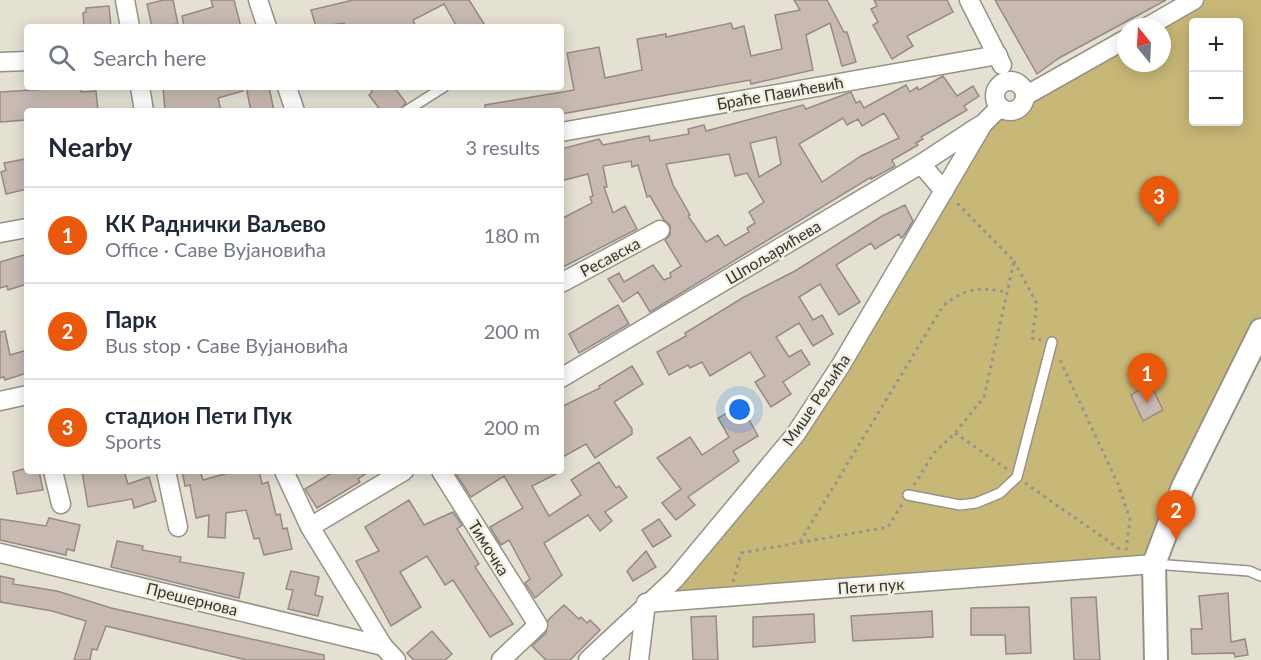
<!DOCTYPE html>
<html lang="en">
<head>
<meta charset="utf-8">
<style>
	:root { --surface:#fff; --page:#f6f6f7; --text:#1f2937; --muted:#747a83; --line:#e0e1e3; --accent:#ea580c }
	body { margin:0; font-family:Lato,sans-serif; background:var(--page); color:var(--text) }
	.controls { position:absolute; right:18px; top:18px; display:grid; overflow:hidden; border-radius:6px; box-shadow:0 3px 15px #0003 }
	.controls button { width:54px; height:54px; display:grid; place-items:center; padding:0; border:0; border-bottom:2px solid var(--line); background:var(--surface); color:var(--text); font:30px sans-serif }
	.compass { position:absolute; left:1117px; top:18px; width:54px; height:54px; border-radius:50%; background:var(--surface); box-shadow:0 3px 15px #0003; rotate:342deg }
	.you { position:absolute; left:740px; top:410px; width:21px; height:21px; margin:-15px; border:4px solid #fff; border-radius:50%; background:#1a73e8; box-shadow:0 0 0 9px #1a73e833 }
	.badge { display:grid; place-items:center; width:39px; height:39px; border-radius:50%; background:var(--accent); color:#fff; font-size:20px; font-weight:700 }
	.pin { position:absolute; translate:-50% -50px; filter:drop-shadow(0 2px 3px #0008) }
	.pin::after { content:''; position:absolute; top:32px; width:21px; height:18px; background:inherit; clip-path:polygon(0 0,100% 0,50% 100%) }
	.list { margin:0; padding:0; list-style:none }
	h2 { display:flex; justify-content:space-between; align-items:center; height:78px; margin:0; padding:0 24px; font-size:26px }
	h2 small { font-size:20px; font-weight:400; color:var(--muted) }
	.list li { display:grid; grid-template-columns:39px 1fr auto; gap:18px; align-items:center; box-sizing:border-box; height:96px; padding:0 24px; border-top:2px solid var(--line) }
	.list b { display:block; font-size:22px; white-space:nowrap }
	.list p { margin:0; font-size:20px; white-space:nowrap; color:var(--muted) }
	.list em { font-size:20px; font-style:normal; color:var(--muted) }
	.icon { flex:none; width:33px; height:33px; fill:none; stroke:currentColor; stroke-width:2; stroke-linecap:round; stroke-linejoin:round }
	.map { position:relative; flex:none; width:1261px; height:660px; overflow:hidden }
	.search { position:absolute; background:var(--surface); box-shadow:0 3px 15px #0003; left:24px; top:24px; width:540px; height:66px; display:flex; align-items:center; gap:15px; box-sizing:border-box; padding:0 21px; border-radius:6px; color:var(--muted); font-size:22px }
	.panel { position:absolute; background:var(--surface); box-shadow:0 3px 15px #0003; left:24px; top:108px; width:540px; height:366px; border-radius:6px }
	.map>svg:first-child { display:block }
	.green { fill:#c7b877; fill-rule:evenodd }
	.building { fill:#c8bab2; stroke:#978a83; stroke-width:1.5; fill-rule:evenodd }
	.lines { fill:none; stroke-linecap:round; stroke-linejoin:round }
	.service-casing { stroke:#969386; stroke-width:12 }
	.minor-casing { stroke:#969386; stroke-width:21 }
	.tertiary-casing { stroke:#969386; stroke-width:26 }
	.path { stroke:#96948a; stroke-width:3; stroke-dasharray:3 4.5; stroke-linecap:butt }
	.service { stroke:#fff; stroke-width:9 }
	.minor { stroke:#fff; stroke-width:18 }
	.tertiary { stroke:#fff; stroke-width:22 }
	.labels { text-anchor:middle; stroke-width:5; stroke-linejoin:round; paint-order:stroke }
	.street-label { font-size:16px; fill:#34332d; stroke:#f2efe1 }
</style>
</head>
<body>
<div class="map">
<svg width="1261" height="660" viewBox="0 0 1261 660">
	<rect width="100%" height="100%" fill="#e4e1d3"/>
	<!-- green -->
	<path class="green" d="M1194 0H1261V330L1154 564 646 603 795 435 1000 107C1009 112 1018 110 1024 101L1126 39V63H1162V27ZM1194 22H1238V122H1194Z"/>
	<!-- building -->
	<g class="building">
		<path d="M164 0H173L178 24 152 27 147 4Z"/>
		<path d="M211 0H234L241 27H184L182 16 213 7Z"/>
		<path d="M353 0H469L486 27H457L444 4 413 20 416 27H346L344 23 316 27 311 10Z"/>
		<path d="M794 0H827L844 32H847L856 62 842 66 830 23 806 35 813 70 751 84 750 80 561 114V111H485V105L574 90 567 53 599 47 605 78 642 70 637 39 666 34V37L731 23 733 29 744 26 751 56 782 49 775 15 800 10Z"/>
		<path d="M874 0H947L953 12 907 36 913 46 892 59 873 25 878 22 871 9 877 6Z"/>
		<path d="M995 0H1166L1059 58 1037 74Z"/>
		<path d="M109 6 111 27H84L83 13 86 12V8Z"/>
		<path d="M943 76 957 96 973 86 979 96 964 106 967 110 921 137 923 139 916 143 918 145 892 160 895 166 871 179V177L650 312 638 292 623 302 608 279 619 273 624 282 653 265 664 280 671 277 670 273 681 266 665 240 670 235V225L664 220 650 196 647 197 638 165 632 167 631 161 603 166 607 187H604L613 213 625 206 637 229 561 268V219L592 203 590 197 593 196 588 174 561 181V149L599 139 603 145 649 136 650 141 689 134 688 129 704 125 706 131 803 105 806 109 851 92 856 103 860 101 864 108 906 85 910 92 917 87 919 90ZM884 113 899 138 861 156 822 182 799 144 843 118 847 125 858 119 862 126ZM776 137 781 164 759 177 750 143ZM729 154 735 176 747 173 764 202 749 212 755 223 747 228 749 232 725 246 718 235 706 242 688 216 690 215 673 185 666 164Z"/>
		<path d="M81 87V92L96 91 98 111H27V120L0 122V92Z"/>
		<path d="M163 87H243V91L218 98 221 111H165Z"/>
		<path d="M246 87H269L274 111H251Z"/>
		<path d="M370 87H394L406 103 399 111H381L369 95 372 92Z"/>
		<path d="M25 159 27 189 6 194 1 172 6 170 4 163Z"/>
		<path d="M905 205 913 221 903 237 901 238 899 234 875 249 871 243 836 265 860 302 839 315 820 284 799 297 813 320 822 315 833 334 813 346 799 323 776 337 789 357 801 350 810 364 783 382 791 394 771 407 755 382 765 376 750 352 710 376 702 362 690 368 688 365 669 375 657 352 686 336 685 333 744 297 795 271 882 216Z"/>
		<path d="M27 254V284L8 290 7 286 0 288V262Z"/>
		<path d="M618 305 629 324 579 353 569 334Z"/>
		<path d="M5 331 10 355 27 350V373L5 380 4 377 0 378V332Z"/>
		<path d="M632 366 643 384 614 402 632 429V434L595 458 586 444 561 458V407L600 388 599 386Z"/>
		<path d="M1150 383 1163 410 1143 421 1131 395Z"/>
		<path d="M741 405 758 436 733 451 739 461 688 497 695 505 676 520 662 503 681 489 657 458 690 437 702 455 729 437 718 418Z"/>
		<path d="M599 462 616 488 619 486 627 497 605 512 612 521 600 531 588 515 544 543 562 575 535 598 525 583 530 579 509 540 501 545 490 527 523 508 504 476 471 497 454 471H562L532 486 549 516 581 495 571 480Z"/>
		<path d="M27 468V471H39L43 490 17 494 13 472Z"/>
		<path d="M82 471H124L128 484 149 477 156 501 134 508 132 499 88 507Z"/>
		<path d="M182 471H200L203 480 235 471H259L262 484 268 482 276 515 280 514 283 529 287 528 292 549 264 555 259 538 254 539 246 510 226 513 225 538 208 537 209 515 196 518 190 485 185 486Z"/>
		<path d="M335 471H370L358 479 360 482 317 508 305 489Z"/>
		<path d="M409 500 424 525 453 512 462 525 457 529 479 564 475 567 513 624 490 637 453 580 445 585 427 556 400 572 421 607 391 626 356 561 379 551 365 527Z"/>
		<path d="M49 518 80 525 74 551 67 549 66 555 0 540V519L46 526Z"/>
		<path d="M659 519 671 536 653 547 642 530Z"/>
		<path d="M117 541 143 546 142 550 181 557 180 562 244 573 239 598 111 567Z"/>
		<path d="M646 551 656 567 633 581 627 571Z"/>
		<path d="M291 571 319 577 315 595 323 597 318 616 288 609 293 590 286 589Z"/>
		<path d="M0 576 14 579 13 584 57 591 111 608 324 655V660H247L106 626 97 650 92 649 90 660H74L86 621 52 611 0 602Z"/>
		<path d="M1228 593 1231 642 1245 639 1248 655 1235 657 1234 653 1192 654 1191 629H1202L1199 596Z"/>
		<path d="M1096 597 1100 660H1074L1071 598Z"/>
		<path d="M564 605 579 619 581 617 587 623 590 620 600 630 570 660H546L532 646 546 633 548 620Z"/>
		<path d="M1029 607 1031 653 1006 654 1005 635H971V608Z"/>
		<path d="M932 611 933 637 853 641 851 616Z"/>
		<path d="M814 614 815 642 753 647V617Z"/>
		<path d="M716 616 718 660H693L691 617Z"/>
		<path d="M432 631 452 654 445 660H414L407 653Z"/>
	</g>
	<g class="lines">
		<defs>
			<g id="service">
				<path d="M406 111 444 87"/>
				<path d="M908 495 960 505 976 503 1000 493 1017 477 1052 342"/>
				<path d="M1154 564 1249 571 1261 576"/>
			</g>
			<g id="minor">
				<path d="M125 0 130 27"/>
				<path d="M258 0 267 27"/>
				<path d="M969 0 1002 65"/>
				<path d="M1147 27 1194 0"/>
				<path d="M0 62 27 61"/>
				<circle cx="1010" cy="96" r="15"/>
				<path d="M140 87 144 111"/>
				<path d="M287 87 295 111"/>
				<path d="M1025 96 1126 39"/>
				<path d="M561 132 998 55"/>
				<path d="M921 164 944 191"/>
				<path d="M0 233 27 228"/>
				<path d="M561 283 660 230"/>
				<path d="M561 378 921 164 979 126"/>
				<path d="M0 401 27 395"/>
				<path d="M53 471 61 504"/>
				<path d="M166 471 178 527"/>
				<path d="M284 471 310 527 383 646 396 660"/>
				<path d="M441 471 538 625 501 660"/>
				<path d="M310 527 404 471"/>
				<path d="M0 553 383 646"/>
				<path d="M646 603 1154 564"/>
				<path d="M588 660 675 579 795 435 841 365 983 124 1000 107"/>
				<path d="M639 660 646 603"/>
			</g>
			<path id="tertiary" d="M1156 660 1154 564 1183 487 1261 330"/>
		</defs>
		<!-- service casing -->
		<use href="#service" class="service-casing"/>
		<!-- minor casing -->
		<use href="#minor" class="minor-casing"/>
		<!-- tertiary casing -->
		<use href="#tertiary" class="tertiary-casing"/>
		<!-- path -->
		<g class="path">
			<path d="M1014 261 1037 304 1032 338 1041 340"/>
			<path d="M1060 360 1118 484 1130 519 1126 551"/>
			<path d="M955 433 1008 470"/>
			<path d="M1025 483 1121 550"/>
			<path d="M914 485 934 453 955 433 984 397 1014 261 956 202"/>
			<path d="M800 542 943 306C964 288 982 286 1008 293"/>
			<path d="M733 582 741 553 888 527 902 504"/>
		</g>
		<!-- service -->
		<use href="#service" class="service"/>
		<!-- minor -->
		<use href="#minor" class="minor"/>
		<!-- tertiary -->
		<use href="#tertiary" class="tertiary"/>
	</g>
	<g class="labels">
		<!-- street labels -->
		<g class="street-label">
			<text transform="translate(780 93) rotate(-10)" y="6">Браће Павићевић</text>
			<text transform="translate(773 252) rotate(-31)" y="6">Шпољарићева</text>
			<text transform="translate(610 257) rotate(-28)" y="6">Ресавска</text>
			<text transform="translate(816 400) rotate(-56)" y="6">Мише Рељића</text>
			<text transform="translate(489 548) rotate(58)" y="6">Тимочка</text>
			<text transform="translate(871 586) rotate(-4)" y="6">Пети пук</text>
			<text transform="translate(192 599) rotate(14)" y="6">Прешернова</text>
		</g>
	</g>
</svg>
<div class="controls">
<button>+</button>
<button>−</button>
</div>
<svg class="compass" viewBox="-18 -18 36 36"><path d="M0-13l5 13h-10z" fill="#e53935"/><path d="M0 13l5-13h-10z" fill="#747a83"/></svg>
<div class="you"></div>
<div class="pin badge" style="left:1147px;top:403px">1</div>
<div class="pin badge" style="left:1176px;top:540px">2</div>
<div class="pin badge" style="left:1159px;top:226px">3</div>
<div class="search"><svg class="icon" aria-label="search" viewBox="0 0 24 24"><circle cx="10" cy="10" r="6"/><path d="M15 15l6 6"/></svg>Search here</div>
<section class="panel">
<h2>Nearby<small>3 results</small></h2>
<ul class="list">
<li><span class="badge">1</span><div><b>КК Раднички Ваљево</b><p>Office · Саве Вујановића</p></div><em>180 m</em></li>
<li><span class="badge">2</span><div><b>Парк</b><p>Bus stop · Саве Вујановића</p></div><em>200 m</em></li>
<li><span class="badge">3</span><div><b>стадион Пети Пук</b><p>Sports</p></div><em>200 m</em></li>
</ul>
</section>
</div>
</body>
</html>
